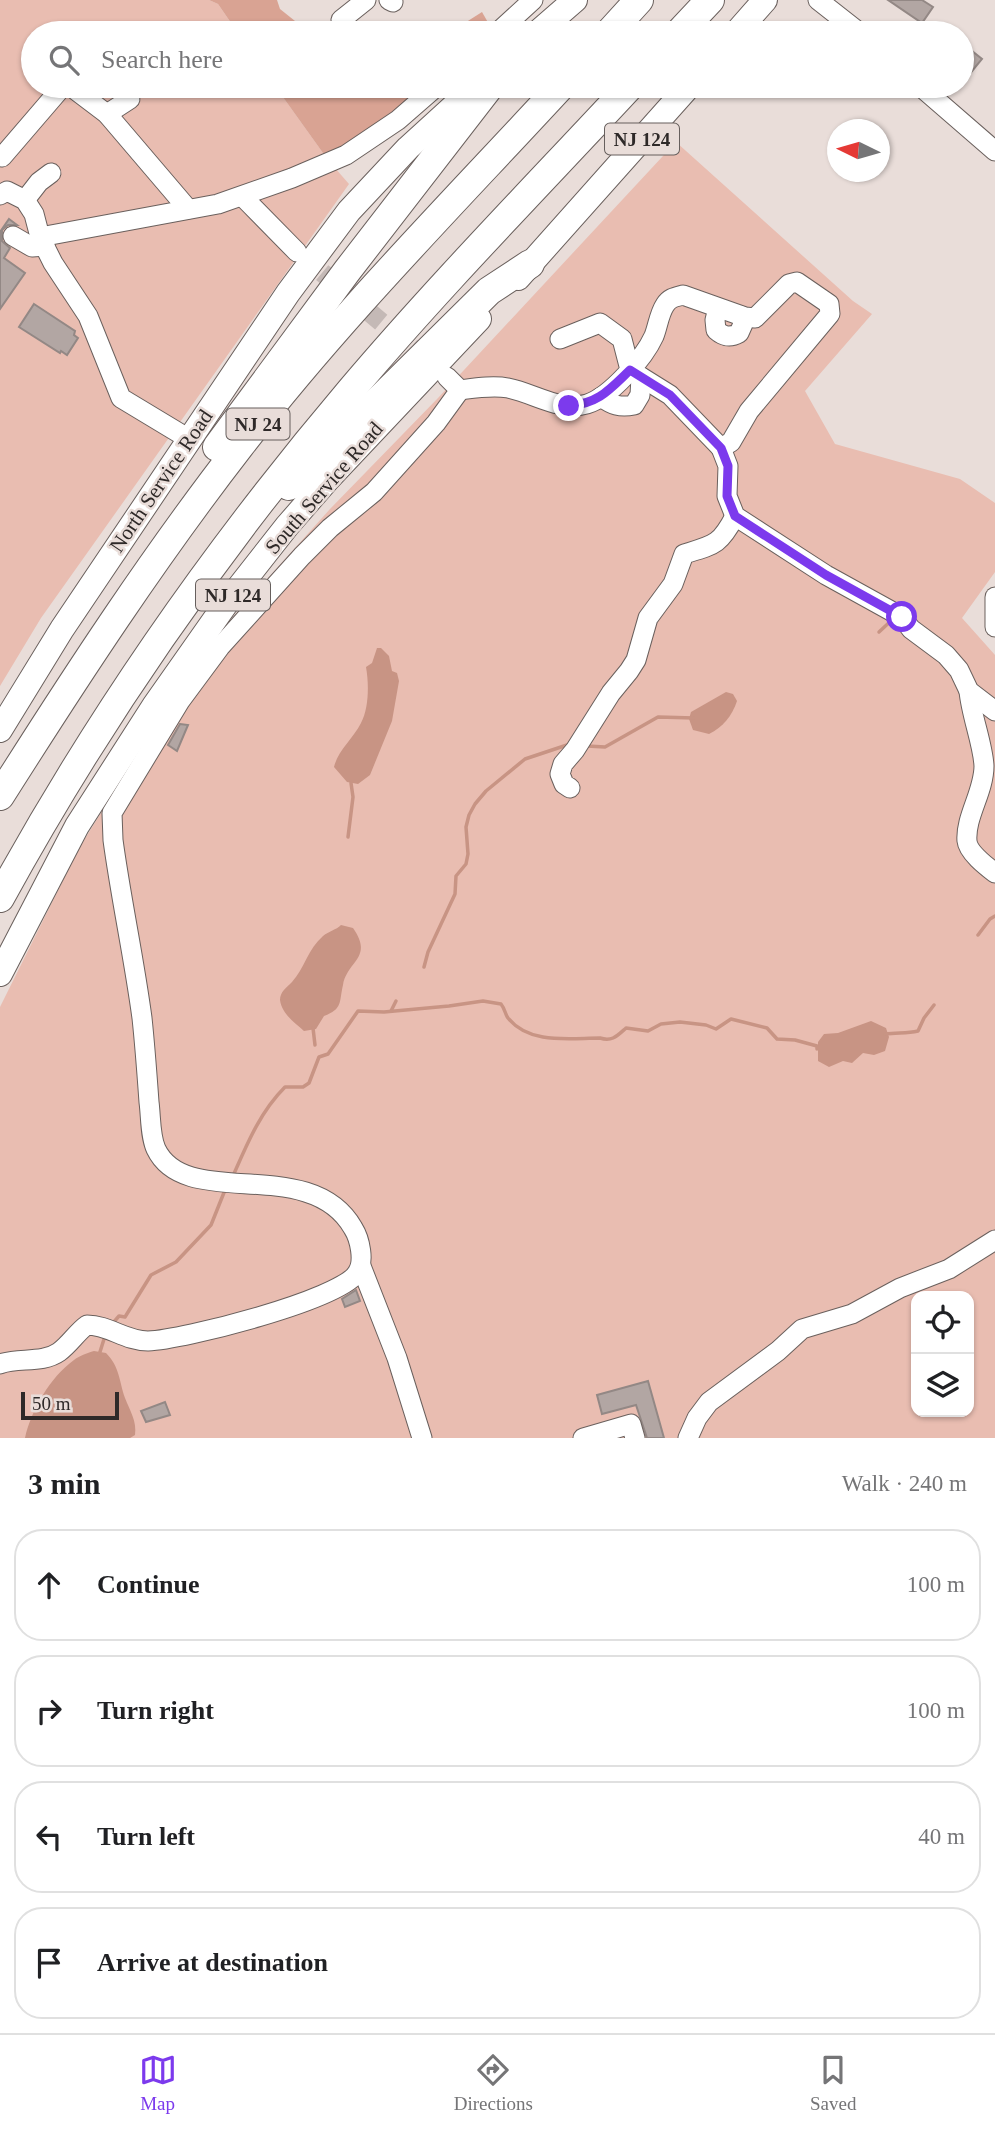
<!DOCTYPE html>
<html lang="en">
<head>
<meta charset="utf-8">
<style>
	:root { --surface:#fff; --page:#f2f2f2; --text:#202124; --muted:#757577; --line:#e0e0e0; --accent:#7c3aed }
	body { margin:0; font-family:Georgia,serif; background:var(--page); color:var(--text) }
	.controls { position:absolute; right:21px; bottom:21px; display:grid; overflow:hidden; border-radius:14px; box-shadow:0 2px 5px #0004 }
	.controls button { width:63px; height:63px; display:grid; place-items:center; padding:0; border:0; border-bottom:2px solid var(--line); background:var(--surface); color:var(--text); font:35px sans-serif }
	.compass { position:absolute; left:827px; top:119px; width:63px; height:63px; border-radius:50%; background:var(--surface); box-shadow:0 2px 5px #0004; rotate:275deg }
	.scale { position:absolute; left:21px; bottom:18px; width:98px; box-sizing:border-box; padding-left:7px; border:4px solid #2e2928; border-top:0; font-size:19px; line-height:24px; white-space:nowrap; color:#2e2928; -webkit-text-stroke:5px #e9ddd9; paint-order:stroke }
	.stop { position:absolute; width:21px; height:21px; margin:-16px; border:5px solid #7c3aed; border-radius:50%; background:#fff }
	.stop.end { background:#7c3aed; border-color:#fff; box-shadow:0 2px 7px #0008 }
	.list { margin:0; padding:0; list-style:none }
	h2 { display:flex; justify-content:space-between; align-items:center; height:91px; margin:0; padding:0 28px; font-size:30px }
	h2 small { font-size:23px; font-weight:400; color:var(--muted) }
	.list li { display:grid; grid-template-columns:46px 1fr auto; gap:21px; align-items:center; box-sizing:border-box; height:112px; margin:0 14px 14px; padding:0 14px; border:2px solid var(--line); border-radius:28px }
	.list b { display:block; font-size:26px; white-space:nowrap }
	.list em { font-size:23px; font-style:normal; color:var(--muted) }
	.icon { flex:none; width:38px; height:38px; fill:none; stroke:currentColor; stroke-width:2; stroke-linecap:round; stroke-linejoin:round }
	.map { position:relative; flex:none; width:995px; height:1438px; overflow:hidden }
	.search { position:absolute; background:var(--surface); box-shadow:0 2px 5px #0004; left:21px; right:21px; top:21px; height:77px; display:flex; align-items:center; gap:18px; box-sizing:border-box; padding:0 24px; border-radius:38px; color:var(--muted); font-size:26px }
	.sheet { height:595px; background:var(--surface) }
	nav { display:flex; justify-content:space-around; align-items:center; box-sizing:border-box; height:98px; border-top:2px solid var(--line); background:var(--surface); font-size:19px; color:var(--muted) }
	nav a { display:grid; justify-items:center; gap:4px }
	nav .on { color:var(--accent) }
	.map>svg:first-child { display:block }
	.green { fill:#e9bdb1; fill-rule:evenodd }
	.forest { fill:#d9a393 }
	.water { fill:#c89484 }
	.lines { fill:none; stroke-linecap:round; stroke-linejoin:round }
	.stream { stroke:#c89484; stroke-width:3.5 }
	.building { fill:#b2a6a3; stroke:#938885; stroke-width:2 }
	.minor-tunnel { stroke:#c4b9b6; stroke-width:19; stroke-dasharray:19 10; stroke-linecap:butt }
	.minor-casing { stroke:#6a605d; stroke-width:21 }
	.major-casing { stroke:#6a605d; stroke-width:26 }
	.highway-casing { stroke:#6a605d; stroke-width:30 }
	.minor { stroke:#fff; stroke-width:19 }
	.major { stroke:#fff; stroke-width:24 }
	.highway { stroke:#fff; stroke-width:28 }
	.route { stroke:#7c3aed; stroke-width:9 }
	.labels { text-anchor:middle; stroke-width:5; stroke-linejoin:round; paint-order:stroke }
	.shield { fill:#e9ddd9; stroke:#665f5d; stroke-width:2 }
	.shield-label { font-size:19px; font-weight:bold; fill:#2e2928 }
	.street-label { font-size:21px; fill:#2e2928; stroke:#e9ddd9 }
</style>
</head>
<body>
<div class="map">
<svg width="995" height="1438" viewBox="0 0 995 1438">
	<rect width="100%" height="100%" fill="#e9ddd9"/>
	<!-- green -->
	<g class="green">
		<path d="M0 0H209L218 4 238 33H33V86H275L328 160 349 184 41 618 0 686Z"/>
		<path d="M676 142 853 301 872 314 805 391 835 444 960 479 995 503V572L962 618 995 655V1438H0V1007L78 850 162 714 235 615 330 509 438 398ZM916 1296H969V1412H916Z"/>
	</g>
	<!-- forest -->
	<g class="forest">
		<path d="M209 0H277L280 9 310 33H238L218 4Z"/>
		<path d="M482 12 494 33H449Z"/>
		<path d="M275 86H430L328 160Z"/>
	</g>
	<!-- water -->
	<g class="water">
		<path d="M377 648H381L389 656 392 671 397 673 399 681 392 721 370 775 358 784 347 782 334 767C338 750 353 739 361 723 369 708 369 684 366 667L372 663Z"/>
		<path d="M726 692 733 694 737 701C732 716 723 727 709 734L693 730 689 719 691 712Z"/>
		<path d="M341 925 353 928C374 958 347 961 343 985 339 1002 343 1009 324 1016L316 1029 304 1031C294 1022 282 1014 280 1000 280 992 286 988 292 982 304 969 308 949 323 936 329 931 336 930 341 925Z"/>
		<path d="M871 1021 886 1028 889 1037 885 1051 874 1055 863 1053 852 1063 843 1061 829 1067 818 1061V1042L824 1034 838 1033Z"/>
		<path d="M94 1351 106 1353C120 1367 119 1381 125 1398 130 1411 137 1421 135 1435L130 1438H25C31 1411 50 1377 74 1360 79 1356 87 1353 94 1351Z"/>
	</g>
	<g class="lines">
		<!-- stream -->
		<g class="stream">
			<path d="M879 632 894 618"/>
			<path d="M587 746 605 747 658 717 694 718"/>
			<path d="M348 837 353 797 351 783"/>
			<path d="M978 935 990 919 995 916"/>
			<path d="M424 967 428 952 455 894 456 876 466 864 468 854 466 827 469 815 475 804 486 791 525 759 570 744"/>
			<path d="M391 1011 396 1001"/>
			<path d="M313 1028 315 1045"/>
			<path d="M885 1034C897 1032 906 1034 918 1031L924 1018 934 1005"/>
			<path d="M233 1176C247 1144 260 1112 285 1087H303L309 1083 319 1057 328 1054 358 1011 384 1012 449 1006 483 1001 501 1004C505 1009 505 1014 508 1018 530 1045 570 1038 600 1038 612 1042 617 1036 626 1028L648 1031 661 1024 680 1022 706 1025 716 1029 731 1019 767 1028 777 1039 795 1040 817 1046V1049"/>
			<path d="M113 1323 119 1316 125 1317 151 1275 176 1262 211 1225 225 1190"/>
			<path d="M99 1355 105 1336"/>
		</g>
	</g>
	<!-- building -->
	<g class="building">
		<path d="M888 0H922L933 7 922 23Z"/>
		<path d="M962 43 982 59 968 76 962 71Z"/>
		<path d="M9 219 17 225H8L2 230V241L10 248 4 258 25 273 0 309V232Z"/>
		<path d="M34 304 75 331 74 335 78 338 67 355 61 351 60 353 19 327Z"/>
		<path d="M180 724 188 725 177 751 168 745Z"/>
		<path d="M356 1290 360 1301 345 1307 342 1299Z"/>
		<path d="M648 1381 664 1438H647L636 1405 602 1414 597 1395Z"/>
		<path d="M165 1402 170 1415 146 1422 141 1411Z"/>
	</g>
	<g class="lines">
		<!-- minor-tunnel -->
		<path class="minor-tunnel" d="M300 254 430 363"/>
		<defs>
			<g id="minor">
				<path d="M389 0 393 2"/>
				<path d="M818 0 860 33"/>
				<path d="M341 20 366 0"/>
				<path d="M497 33 533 0"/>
				<path d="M70 86 107 114 188 209"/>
				<path d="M920 86 995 151"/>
				<path d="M107 114 130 99"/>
				<path d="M2 157 63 86"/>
				<path d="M0 195 7 191 25 200 34 214 40 237 53 263 88 316 121 398 189 439"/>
				<path d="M242 196 297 252"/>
				<path d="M25 200 39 182 51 173"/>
				<path d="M13 236 32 247 45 246"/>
				<path d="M40 237 218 204 292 178 346 155 398 120 437 86"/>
				<path d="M718 308 715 320 716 330C724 337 730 338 739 333L743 324 741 316"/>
				<path d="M460 390C475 388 493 385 508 388 534 393 560 412 587 404 610 397 644 358 654 336 658 326 659 314 665 305 669 298 675 297 683 295L745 317 755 318 789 284 797 282 829 304 830 314 749 411 731 442 721 448 670 395 630 370 622 339 600 323 560 339"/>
				<path d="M601 397C612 405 620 408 634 405L640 395 641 377"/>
				<path d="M721 448 728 466 727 496 735 516 826 575 902 617 911 629 946 655 959 670 969 691 995 711"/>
				<path d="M995 597V627"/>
				<path d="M969 691C971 715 983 744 984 766 984 792 965 817 967 841 968 852 986 866 995 873"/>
				<path d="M570 788 564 784 560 774 563 764 575 750 611 693 629 671 636 660 648 618 673 584 684 554C714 545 720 545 735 516"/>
				<path d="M361 1266 397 1358 422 1438"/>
				<path d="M0 1364C18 1357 42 1364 59 1352 70 1344 77 1332 87 1325 109 1325 125 1341 148 1341 182 1340 340 1300 357 1273 365 1262 360 1239 353 1228 310 1153 186 1212 156 1149 150 1136 151 1117 149 1102 147 1074 145 1046 142 1018 134 958 121 899 113 840L112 813 180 701 220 647 302 556 330 528 374 492 436 423 460 390 447 377"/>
				<path d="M583 1438 631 1424 635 1438"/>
				<path d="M688 1438 697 1418 709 1402 778 1351 802 1329 852 1314 900 1288 949 1269 995 1240"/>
			</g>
			<g id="major">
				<path d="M537 33 575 0"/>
				<path d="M736 33 765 0"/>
				<path d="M518 278 689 86"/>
				<path d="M0 730 62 629 288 293 349 211 408 148 476 86"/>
				<path d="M0 974 77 826 154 706 225 605 287 526 328 479 479 319"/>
			</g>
			<g id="highway">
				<path d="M609 33 639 0"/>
				<path d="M679 33 710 0"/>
				<path d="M217 447 347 271 490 86"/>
				<path d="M289 486 297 481 489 291 530 264"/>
				<path d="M0 796C76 676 153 558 240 446 338 319 452 204 561 86"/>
				<path d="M0 898C99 717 218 547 351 390 440 285 537 186 630 86"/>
			</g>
		</defs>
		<!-- minor casing -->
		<use href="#minor" class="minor-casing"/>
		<!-- major casing -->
		<use href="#major" class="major-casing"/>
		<!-- highway casing -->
		<use href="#highway" class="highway-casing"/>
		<!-- minor -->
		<use href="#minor" class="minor"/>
		<!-- major -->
		<use href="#major" class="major"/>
		<!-- highway -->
		<use href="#highway" class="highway"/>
	</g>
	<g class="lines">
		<!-- route -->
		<path class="route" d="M569 406C599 403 609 390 630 370L670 395 721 448 728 466 727 496 735 516 826 575 902 617"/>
	</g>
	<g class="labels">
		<!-- shield labels -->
		<g class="shield">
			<rect x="605" y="123.5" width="74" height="31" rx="5"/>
			<rect x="226.5" y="408.5" width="63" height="31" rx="5"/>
			<rect x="196" y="579.5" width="74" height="31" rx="5"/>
		</g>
		<g class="shield-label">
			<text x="642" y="146">NJ 124</text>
			<text x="258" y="431">NJ 24</text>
			<text x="233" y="602">NJ 124</text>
		</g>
		<!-- street labels -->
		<g class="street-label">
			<text transform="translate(161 481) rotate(-56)" y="7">North Service Road</text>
			<text transform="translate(324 488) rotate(-49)" y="7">South Service Road</text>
		</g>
	</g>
</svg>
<div class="controls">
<button><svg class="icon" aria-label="locate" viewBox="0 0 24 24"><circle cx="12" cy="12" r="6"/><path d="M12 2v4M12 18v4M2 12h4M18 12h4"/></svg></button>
<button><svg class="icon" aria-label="layers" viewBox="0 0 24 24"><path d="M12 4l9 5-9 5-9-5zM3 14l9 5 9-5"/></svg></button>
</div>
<svg class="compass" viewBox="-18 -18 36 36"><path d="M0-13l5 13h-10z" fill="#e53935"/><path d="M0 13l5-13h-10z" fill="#757577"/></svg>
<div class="scale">50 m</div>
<div class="stop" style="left:902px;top:617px"></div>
<div class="stop end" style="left:569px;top:406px"></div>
<div class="search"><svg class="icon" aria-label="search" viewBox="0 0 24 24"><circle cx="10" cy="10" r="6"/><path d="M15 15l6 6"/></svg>Search here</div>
</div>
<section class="sheet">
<h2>3 min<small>Walk · 240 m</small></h2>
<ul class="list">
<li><svg class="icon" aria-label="ahead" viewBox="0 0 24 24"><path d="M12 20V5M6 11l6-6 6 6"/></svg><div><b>Continue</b></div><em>100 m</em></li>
<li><svg class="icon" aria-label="right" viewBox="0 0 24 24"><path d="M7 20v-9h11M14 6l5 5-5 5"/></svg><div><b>Turn right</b></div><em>100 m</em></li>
<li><svg class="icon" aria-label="left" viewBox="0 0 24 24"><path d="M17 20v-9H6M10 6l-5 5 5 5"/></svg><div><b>Turn left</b></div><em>40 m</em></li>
<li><svg class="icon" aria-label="arrive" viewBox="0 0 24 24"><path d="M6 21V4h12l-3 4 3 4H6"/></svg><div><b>Arrive at destination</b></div></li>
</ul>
</section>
<nav>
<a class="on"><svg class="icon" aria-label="map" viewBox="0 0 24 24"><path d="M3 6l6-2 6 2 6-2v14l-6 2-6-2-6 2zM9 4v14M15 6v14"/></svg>Map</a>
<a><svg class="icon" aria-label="directions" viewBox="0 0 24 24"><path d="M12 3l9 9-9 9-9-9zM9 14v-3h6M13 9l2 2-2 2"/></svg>Directions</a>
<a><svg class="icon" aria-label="saved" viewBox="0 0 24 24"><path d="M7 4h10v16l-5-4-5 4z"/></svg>Saved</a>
</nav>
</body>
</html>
